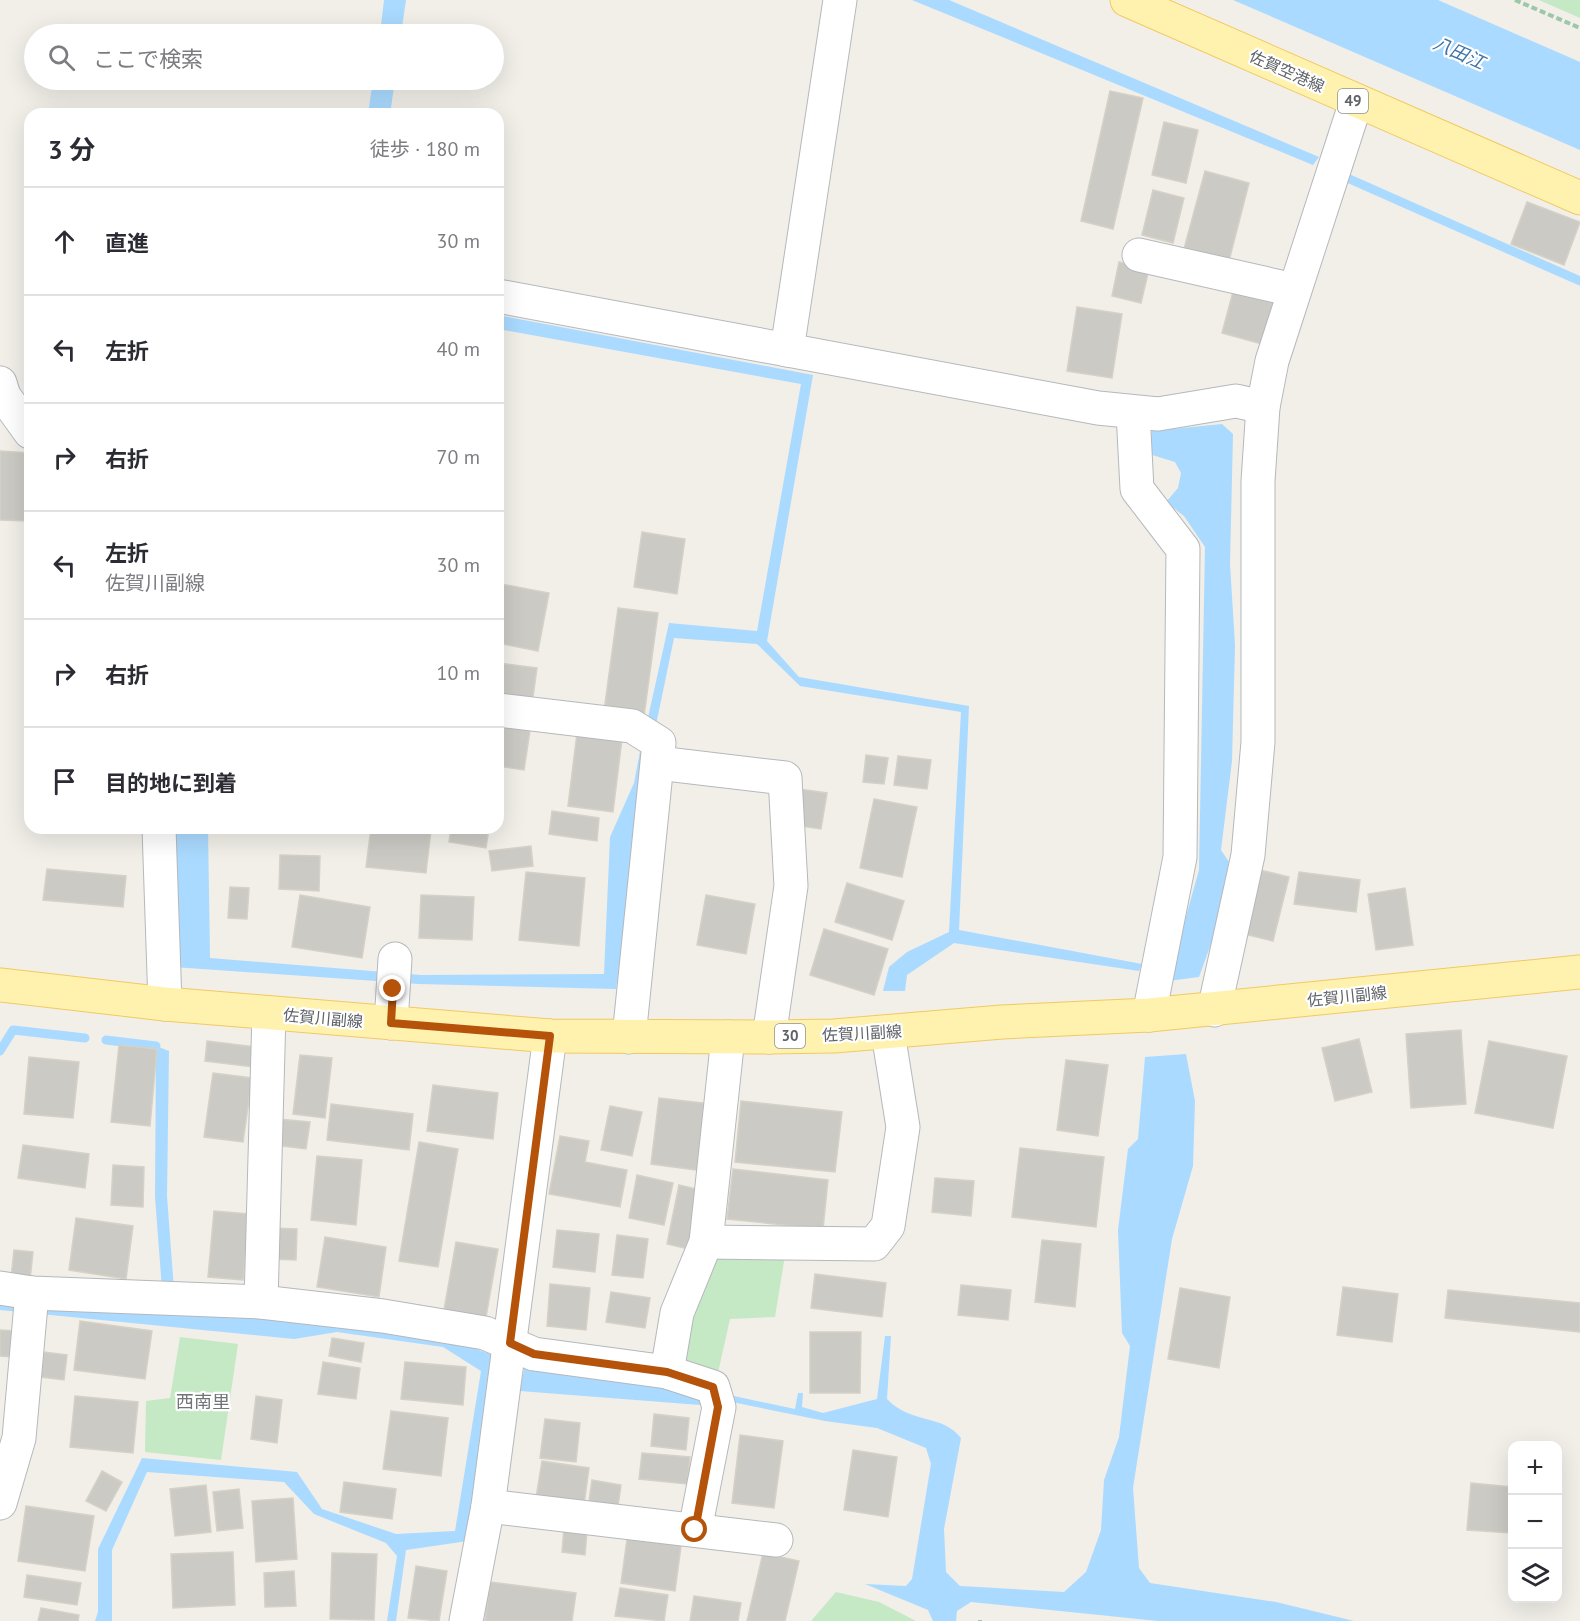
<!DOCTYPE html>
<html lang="ja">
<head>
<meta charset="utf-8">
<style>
	:root { --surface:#fff; --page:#f7f7f7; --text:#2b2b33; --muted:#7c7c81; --line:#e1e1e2 }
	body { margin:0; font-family:"PT Sans","Noto Sans JP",sans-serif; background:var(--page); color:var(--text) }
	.controls { position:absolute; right:18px; bottom:18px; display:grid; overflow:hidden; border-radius:12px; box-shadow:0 6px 24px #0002 }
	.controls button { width:54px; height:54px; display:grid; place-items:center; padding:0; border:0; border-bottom:2px solid var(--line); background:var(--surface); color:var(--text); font:30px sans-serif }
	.stop { position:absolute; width:18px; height:18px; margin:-14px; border:4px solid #b45309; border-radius:50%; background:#fff }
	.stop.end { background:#b45309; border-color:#fff; box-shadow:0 2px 6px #0008 }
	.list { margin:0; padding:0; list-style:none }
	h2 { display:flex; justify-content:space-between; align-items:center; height:78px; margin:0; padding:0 24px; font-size:26px }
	h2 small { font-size:20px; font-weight:400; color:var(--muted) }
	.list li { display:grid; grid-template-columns:39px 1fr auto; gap:18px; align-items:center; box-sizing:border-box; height:108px; padding:0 24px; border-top:2px solid var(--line) }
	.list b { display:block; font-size:22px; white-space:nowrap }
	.list p { margin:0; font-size:20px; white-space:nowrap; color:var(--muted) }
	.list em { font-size:20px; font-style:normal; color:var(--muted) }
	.icon { flex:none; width:33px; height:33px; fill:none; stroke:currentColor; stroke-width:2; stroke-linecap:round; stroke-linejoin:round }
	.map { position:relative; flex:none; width:1580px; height:1621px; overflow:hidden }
	.search { position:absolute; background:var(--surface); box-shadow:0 6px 24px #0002; left:24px; top:24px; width:480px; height:66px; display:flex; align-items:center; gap:15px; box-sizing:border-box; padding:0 21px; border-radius:33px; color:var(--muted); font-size:22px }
	.panel { position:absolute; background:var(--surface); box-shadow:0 6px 24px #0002; left:24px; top:108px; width:480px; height:726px; border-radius:18px }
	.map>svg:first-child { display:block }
	.green { fill:#c5e8c5 }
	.water { fill:#aadaff }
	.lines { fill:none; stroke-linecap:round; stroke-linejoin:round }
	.stream { stroke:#aadaff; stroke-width:9 }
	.building { fill:#cccac5; stroke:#d6d1c6; stroke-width:1.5 }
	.minor-casing { stroke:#b5b8bc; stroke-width:35 }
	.major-casing { stroke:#f2c960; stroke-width:35 }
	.path { stroke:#9cc7a9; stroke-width:4; stroke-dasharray:6 3; stroke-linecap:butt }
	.minor { stroke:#fff; stroke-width:33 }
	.major { stroke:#fff2af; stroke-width:33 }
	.route { stroke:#b45309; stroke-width:8 }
	.labels { text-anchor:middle; stroke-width:4.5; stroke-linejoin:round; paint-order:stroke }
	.shield { fill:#fff; stroke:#8f9295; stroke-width:1.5 }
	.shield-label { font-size:15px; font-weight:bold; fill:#5f6368 }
	.street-label { font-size:16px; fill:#5f6368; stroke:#fff }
	.water-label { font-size:18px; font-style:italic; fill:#4174aa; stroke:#fff }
	.neighbourhood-label { font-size:18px; fill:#70757a; stroke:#fff }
</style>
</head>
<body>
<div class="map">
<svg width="1580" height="1621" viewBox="0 0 1580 1621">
	<rect width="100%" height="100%" fill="#f1efe8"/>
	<!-- green -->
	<g class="green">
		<path d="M1539 0H1580V18Z"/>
		<path d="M786 1249 775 1317 730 1319 717 1377 679 1369 686 1318 713 1250Z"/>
		<path d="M180 1337 238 1344 221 1460 145 1452 146 1401 170 1398Z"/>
		<path d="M836 1592 879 1602 916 1621H811Z"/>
	</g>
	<!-- water -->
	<g class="water">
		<path d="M384 0H406L401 34H380Z"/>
		<path d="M912 0H949L1319 157 1313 165Z"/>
		<path d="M1233 0H1438L1580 62V150Z"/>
		<path d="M373 80H395L390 114H368Z"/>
		<path d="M498 315 813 375 767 641 799 677 969 706 959 930 1142 964 1139 971 954 943 907 975 905 991H883L889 967 907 952 949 932 961 712 800 686 757 644 674 638 656 725 647 722 669 623 757 631 801 384 498 329Z"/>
		<path d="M1222 424 1233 434 1230 564 1235 645 1232 761 1221 850 1229 862 1212 941 1199 977 1168 981 1199 870 1205 547 1184 516 1166 502 1178 488 1181 473 1175 462 1149 454 1152 431Z"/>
		<path d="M641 746 649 751 616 989 419 984 173 967 167 828H208L210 958 421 975 604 974 610 837 634 783Z"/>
		<path d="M156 1046 169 1051 167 1196 174 1290 162 1289 155 1197Z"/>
		<path d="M1186 1054 1195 1101 1193 1166 1172 1239 1133 1488 1139 1568 1150 1583 1276 1602 1354 1621H1158L971 1602 957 1611 956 1621H933L928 1610 865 1584 906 1586 912 1579 931 1464 926 1448 877 1428 825 1421 722 1400 700 1405 520 1391 525 1365 720 1393 795 1409 798 1393H803L802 1407 823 1413 877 1399 885 1336H891L887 1399C910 1424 943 1414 961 1438L944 1529 946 1572 960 1586 1064 1592 1086 1572 1101 1530 1104 1480 1119 1437 1130 1346 1122 1333 1118 1230 1128 1149 1138 1139 1145 1057Z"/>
		<path d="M0 1298 335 1323 449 1339 490 1354 496 1364 468 1541 406 1550 396 1621H387L397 1556 386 1543 314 1514 284 1482 147 1472 112 1550V1621H95L98 1612V1549L142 1458 297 1472 322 1509 396 1534 455 1531 481 1371 443 1347 337 1332 294 1339 0 1310Z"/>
	</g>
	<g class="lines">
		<!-- stream -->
		<g class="stream">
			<path d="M1345 177 1580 281"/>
			<path d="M106 1040 156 1046"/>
			<path d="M0 1051 13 1030 85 1038"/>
		</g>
	</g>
	<!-- building -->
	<g class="building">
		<path d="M1110 91 1143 98 1113 229 1081 221Z"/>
		<path d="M1164 122 1198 130 1186 183 1152 175Z"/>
		<path d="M1205 171 1249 183 1229 261 1184 249Z"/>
		<path d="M1153 190 1184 198 1173 243 1142 235Z"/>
		<path d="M1527 202 1580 222 1564 265 1511 244Z"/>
		<path d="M1119 262 1149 269 1141 303 1112 296Z"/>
		<path d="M1234 288 1274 299 1262 344 1222 333Z"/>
		<path d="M1077 307 1122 314 1112 378 1067 371Z"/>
		<path d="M0 451 30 453 27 521 0 520Z"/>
		<path d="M642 532 685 539 677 594 634 587Z"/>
		<path d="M501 584 549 593 538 651 498 643V601Z"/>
		<path d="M618 608 658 613 644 716 604 711Z"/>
		<path d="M498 663 537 668 532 704 498 700Z"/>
		<path d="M498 726 530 731 524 770 498 766Z"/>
		<path d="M577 733 622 739 613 812 568 806Z"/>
		<path d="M866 755 888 758 884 784 863 782Z"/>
		<path d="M898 756 931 760 927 789 894 785Z"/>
		<path d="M799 789 827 793 821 829 794 825Z"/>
		<path d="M874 799 917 807 902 877 860 868Z"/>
		<path d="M552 811 599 818 597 841 549 834Z"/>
		<path d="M371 828 431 830 426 873 366 867Z"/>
		<path d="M451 828H489L486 848 449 842Z"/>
		<path d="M531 846 533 866 492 871 489 851Z"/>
		<path d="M280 855 320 856 319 891 279 889Z"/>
		<path d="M47 869 126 876 123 907 43 900Z"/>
		<path d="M1256 869 1289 877 1273 941 1240 933Z"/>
		<path d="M526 872 585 878 579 946 519 940Z"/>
		<path d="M1299 872 1360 880 1356 912 1294 904Z"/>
		<path d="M847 883 904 901 892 940 835 922Z"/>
		<path d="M230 887 249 888 247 919 228 918Z"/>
		<path d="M1405 888 1413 945 1376 950 1368 894Z"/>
		<path d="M300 895 370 907 362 958 292 947Z"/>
		<path d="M421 895 474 897 472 940 419 938Z"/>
		<path d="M706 895 755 904 746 954 697 945Z"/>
		<path d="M824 929 888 949 874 995 810 975Z"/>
		<path d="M1461 1030 1466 1104 1411 1108 1406 1034Z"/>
		<path d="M1359 1039 1372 1092 1335 1101 1322 1048Z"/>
		<path d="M207 1041 256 1047 254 1067 205 1061Z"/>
		<path d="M1489 1041 1567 1056 1553 1128 1475 1113Z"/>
		<path d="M119 1045 157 1049 150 1126 111 1122Z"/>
		<path d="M300 1055 332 1058 325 1118 293 1114Z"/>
		<path d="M29 1057 79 1062 73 1118 24 1114Z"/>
		<path d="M1066 1060 1108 1065 1098 1136 1057 1130Z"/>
		<path d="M213 1073 252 1078 243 1142 204 1137Z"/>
		<path d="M433 1085 498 1093 493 1139 427 1131Z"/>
		<path d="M659 1098 711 1104 703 1171 651 1164Z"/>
		<path d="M741 1101 842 1112 835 1172 735 1162Z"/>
		<path d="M331 1104 413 1114 409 1150 327 1140Z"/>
		<path d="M610 1106 642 1112 632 1156 601 1150Z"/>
		<path d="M278 1119 310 1122 306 1149 275 1145Z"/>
		<path d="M560 1136 589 1141 585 1162 627 1170 620 1207 549 1194Z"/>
		<path d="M419 1142 458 1149 438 1267 399 1261Z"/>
		<path d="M23 1145 89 1154 85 1188 18 1178Z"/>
		<path d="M1020 1148 1104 1157 1096 1227 1012 1217Z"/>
		<path d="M317 1156 362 1160 356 1225 311 1220Z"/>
		<path d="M113 1165 144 1167 143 1207 111 1205Z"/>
		<path d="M733 1169 828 1180 823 1229 727 1219Z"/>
		<path d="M637 1175 673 1183 664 1225 629 1218Z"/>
		<path d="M935 1178 974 1181 971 1216 932 1212Z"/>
		<path d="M679 1185 701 1190 689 1249 667 1244Z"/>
		<path d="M214 1211 249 1214 243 1280 208 1277Z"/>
		<path d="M76 1218 133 1226 126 1279 69 1270Z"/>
		<path d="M272 1228 297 1229 296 1260 271 1259Z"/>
		<path d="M557 1230 599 1234 595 1272 553 1267Z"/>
		<path d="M617 1235 648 1239 643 1278 612 1275Z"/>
		<path d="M325 1237 386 1247 379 1297 317 1287Z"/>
		<path d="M1042 1240 1081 1244 1075 1307 1035 1302Z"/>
		<path d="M456 1242 498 1249 486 1317 444 1310Z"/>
		<path d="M14 1250 33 1252 30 1280 11 1278Z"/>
		<path d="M815 1274 886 1283 882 1317 811 1308Z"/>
		<path d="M550 1284 590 1288 586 1330 547 1326Z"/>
		<path d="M961 1285 1011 1290 1008 1320 958 1315Z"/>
		<path d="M1343 1287 1398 1294 1392 1342 1337 1335Z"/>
		<path d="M1180 1288 1230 1297 1219 1368 1168 1359Z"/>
		<path d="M1448 1290 1580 1303V1332L1445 1318Z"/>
		<path d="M611 1292 650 1298 645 1328 606 1322Z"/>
		<path d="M80 1321 152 1331 145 1379 74 1370Z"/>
		<path d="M0 1330 15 1331 12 1357 0 1356Z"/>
		<path d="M810 1332H861L860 1393H810Z"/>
		<path d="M332 1338 364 1343 361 1362 329 1356Z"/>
		<path d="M44 1352 67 1355 64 1380 41 1377Z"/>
		<path d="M323 1362 360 1368 356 1399 318 1394Z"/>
		<path d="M405 1362 466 1367 463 1405 401 1399Z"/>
		<path d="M75 1396 138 1402 133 1453 70 1447Z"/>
		<path d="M256 1396 282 1400 277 1443 251 1439Z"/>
		<path d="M391 1411 448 1418 441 1476 383 1469Z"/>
		<path d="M654 1414 689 1418 686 1450 651 1446Z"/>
		<path d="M545 1419 580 1423 576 1462 540 1458Z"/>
		<path d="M740 1435 783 1441 774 1508 732 1503Z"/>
		<path d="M853 1450 897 1457 888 1517 844 1510Z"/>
		<path d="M642 1453 690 1457 687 1484 639 1479Z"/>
		<path d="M542 1461 589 1468 584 1505 536 1498Z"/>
		<path d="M102 1471 122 1482 106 1511 86 1501Z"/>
		<path d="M592 1480 621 1485 617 1513 588 1508Z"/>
		<path d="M344 1482 396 1489 392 1519 340 1512Z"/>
		<path d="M1471 1483 1512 1487V1533L1467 1530Z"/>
		<path d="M206 1485 211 1532 175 1536 170 1489Z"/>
		<path d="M239 1489 243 1528 217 1531 213 1492Z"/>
		<path d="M293 1498 297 1559 256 1562 252 1501Z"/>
		<path d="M26 1506 94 1516 85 1571 18 1561Z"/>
		<path d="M564 1529 587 1531 585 1555 562 1552Z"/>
		<path d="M628 1532 682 1539 675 1591 621 1583Z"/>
		<path d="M233 1552 235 1605 173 1608 171 1554Z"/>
		<path d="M332 1553 377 1554 374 1620 330 1619Z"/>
		<path d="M763 1553 799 1561 785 1621H747Z"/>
		<path d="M416 1566 447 1571 439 1621 408 1618Z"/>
		<path d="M294 1571 296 1606 265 1607 264 1573Z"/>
		<path d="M27 1575 81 1583 77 1605 24 1597Z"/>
		<path d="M490 1582 576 1593 572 1621H485Z"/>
		<path d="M620 1588 668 1595 664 1621 615 1616Z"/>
		<path d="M694 1596 741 1603 738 1621H690Z"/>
		<path d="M41 1608 79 1615 78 1621H38Z"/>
	</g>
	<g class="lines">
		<defs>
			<g id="minor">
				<path d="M1139 255 1294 290"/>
				<path d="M498 296 1098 408 1158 414 1236 401 1263 407"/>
				<path d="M787 350 840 0"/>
				<path d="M0 383 4 396 30 432"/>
				<path d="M1133 412 1137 489 1183 549 1180 857 1149 1015"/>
				<path d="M498 710 632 726 659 743 629 1037"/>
				<path d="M658 763 785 778 791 886 769 1037"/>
				<path d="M159 828 165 1004"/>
				<path d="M1214 1010 1248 855 1258 742V481L1263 407 1272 361 1356 102"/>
				<path d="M391 1023 395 959"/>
				<path d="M706 1242 874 1244 888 1226 903 1127 888 1033"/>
				<path d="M0 1288 32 1293 261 1302 383 1316 485 1333 534 1354 667 1372 677 1313 706 1242 728 1037"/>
				<path d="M261 1302 269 1013"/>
				<path d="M667 1372 713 1387 719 1407 695 1530"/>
				<path d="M0 1503 19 1438 32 1293"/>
				<path d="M488 1506 776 1540"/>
				<path d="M466 1621 488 1506 550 1036"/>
			</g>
			<g id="major">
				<path d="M1127 0 1580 198"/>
				<path d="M0 985 165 1004 550 1036 769 1037 834 1036 1002 1022 1149 1015 1580 972"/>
			</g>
		</defs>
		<!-- minor casing -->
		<use href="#minor" class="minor-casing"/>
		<!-- major casing -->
		<use href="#major" class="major-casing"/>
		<!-- path -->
		<g class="path">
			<path d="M1515 0 1580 28"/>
			<path d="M980 1621V1620"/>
		</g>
		<!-- minor -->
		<use href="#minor" class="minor"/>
		<!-- major -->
		<use href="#major" class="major"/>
	</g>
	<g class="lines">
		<!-- route -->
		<path class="route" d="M393 989 391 1023 550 1036 510 1343 534 1354 667 1372 713 1387 718 1407 695 1530"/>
	</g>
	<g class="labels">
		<!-- shield labels -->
		<g class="shield">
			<rect x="1338" y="89" width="30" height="24" rx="4.5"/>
			<rect x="775" y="1024" width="30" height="24" rx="4.5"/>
		</g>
		<g class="shield-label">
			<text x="1353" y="106">49</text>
			<text x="790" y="1041">30</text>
		</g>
		<!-- street labels -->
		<g class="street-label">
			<text transform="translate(1287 71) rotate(24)" y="6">佐賀空港線</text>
			<text transform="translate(1347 996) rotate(-6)" y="6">佐賀川副線</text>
			<text transform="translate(323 1018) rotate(5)" y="6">佐賀川副線</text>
			<text transform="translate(862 1033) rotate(-3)" y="6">佐賀川副線</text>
		</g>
		<!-- water labels -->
		<g class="water-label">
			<text transform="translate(1459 53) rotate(24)" y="6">八田江</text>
		</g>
		<!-- neighbourhood labels -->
		<g class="neighbourhood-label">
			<text x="203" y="1408">西南里</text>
		</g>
	</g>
</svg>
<div class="controls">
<button>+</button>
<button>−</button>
<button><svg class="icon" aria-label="layers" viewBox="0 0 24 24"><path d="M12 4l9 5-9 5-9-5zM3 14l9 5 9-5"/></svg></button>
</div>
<div class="stop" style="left:695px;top:1530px"></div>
<div class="stop end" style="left:393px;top:989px"></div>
<div class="search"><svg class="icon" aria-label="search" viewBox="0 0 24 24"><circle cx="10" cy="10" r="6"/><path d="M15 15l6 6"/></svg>ここで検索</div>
<section class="panel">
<h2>3 分<small>徒歩 · 180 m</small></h2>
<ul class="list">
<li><svg class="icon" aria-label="ahead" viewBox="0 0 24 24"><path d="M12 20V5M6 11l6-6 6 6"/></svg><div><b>直進</b></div><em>30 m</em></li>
<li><svg class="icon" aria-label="left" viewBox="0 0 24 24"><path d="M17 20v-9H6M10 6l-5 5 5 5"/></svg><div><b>左折</b></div><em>40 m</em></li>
<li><svg class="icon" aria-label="right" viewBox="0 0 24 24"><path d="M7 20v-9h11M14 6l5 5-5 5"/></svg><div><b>右折</b></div><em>70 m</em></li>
<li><svg class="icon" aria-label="left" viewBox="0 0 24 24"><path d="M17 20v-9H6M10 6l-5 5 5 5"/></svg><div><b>左折</b><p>佐賀川副線</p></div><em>30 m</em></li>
<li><svg class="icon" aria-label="right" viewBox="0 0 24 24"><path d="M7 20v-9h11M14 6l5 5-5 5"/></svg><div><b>右折</b></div><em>10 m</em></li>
<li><svg class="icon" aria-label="arrive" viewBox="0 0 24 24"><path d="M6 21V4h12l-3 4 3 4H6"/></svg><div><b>目的地に到着</b></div></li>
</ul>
</section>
</div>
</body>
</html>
